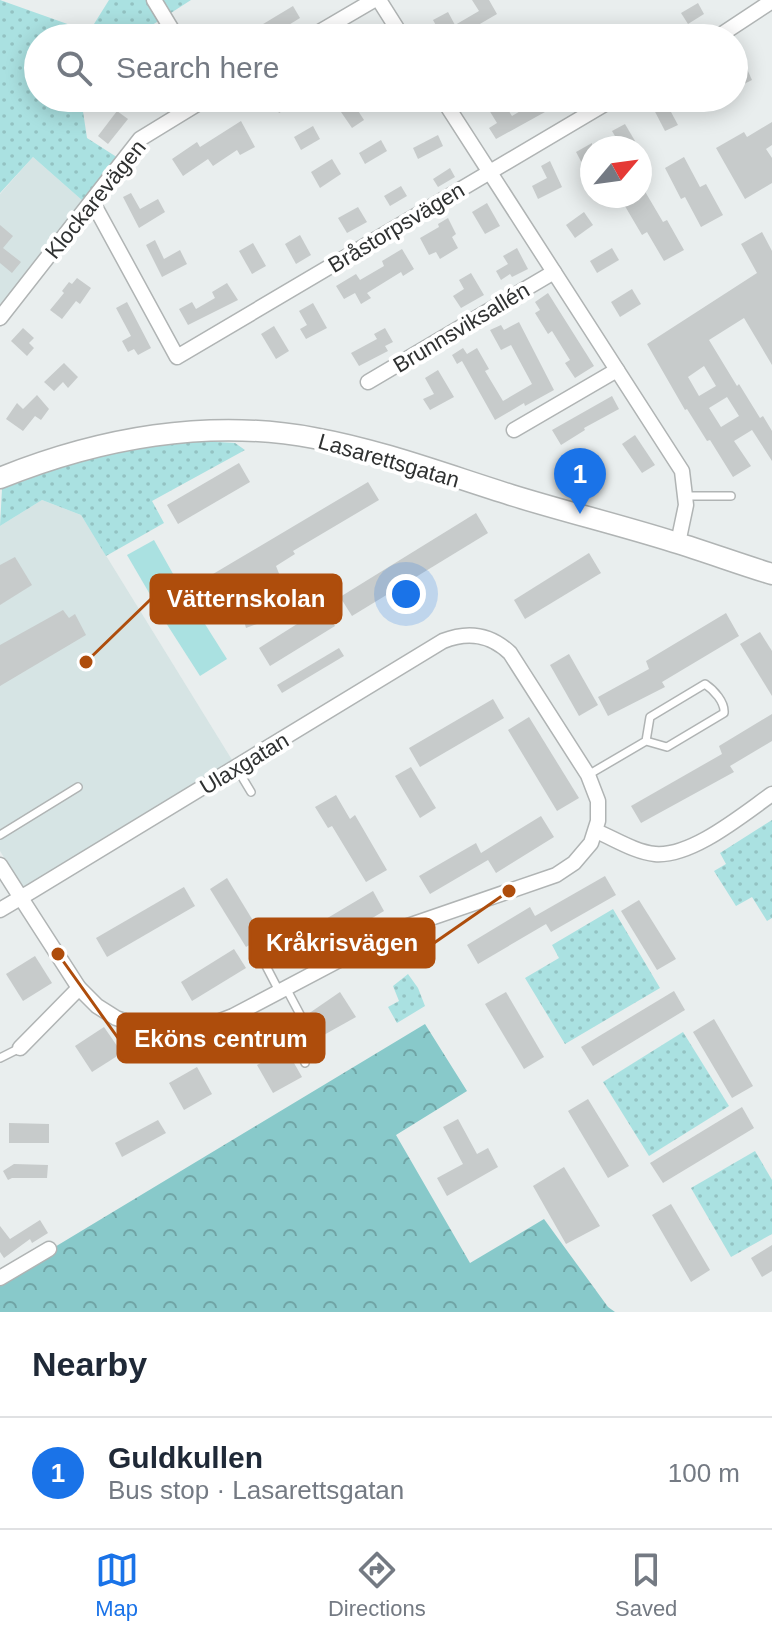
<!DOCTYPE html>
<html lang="en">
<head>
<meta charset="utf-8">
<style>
	:root { --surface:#fff; --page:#f6f6f7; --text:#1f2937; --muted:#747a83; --line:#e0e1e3; --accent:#1a73e8 }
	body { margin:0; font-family:Helvetica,sans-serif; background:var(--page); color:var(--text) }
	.compass { position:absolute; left:580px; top:136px; width:72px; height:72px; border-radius:50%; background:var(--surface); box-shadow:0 4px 20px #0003; rotate:61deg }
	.you { position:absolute; left:406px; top:594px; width:28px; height:28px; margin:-20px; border:6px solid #fff; border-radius:50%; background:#1a73e8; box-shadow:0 0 0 12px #1a73e833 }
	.badge { display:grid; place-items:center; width:52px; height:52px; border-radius:50%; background:var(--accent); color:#fff; font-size:26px; font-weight:700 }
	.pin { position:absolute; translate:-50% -66px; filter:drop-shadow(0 2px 4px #0008) }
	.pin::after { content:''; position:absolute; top:42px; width:28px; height:24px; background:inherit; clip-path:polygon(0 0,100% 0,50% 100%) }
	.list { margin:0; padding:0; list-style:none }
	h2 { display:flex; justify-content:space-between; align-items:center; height:104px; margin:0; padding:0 32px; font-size:34px }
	h2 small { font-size:26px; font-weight:400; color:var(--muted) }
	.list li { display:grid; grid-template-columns:52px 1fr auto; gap:24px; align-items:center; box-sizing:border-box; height:112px; padding:0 32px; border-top:2px solid var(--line) }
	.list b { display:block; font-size:30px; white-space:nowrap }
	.list p { margin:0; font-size:26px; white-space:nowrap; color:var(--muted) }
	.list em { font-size:26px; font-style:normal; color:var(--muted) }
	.icon { flex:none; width:44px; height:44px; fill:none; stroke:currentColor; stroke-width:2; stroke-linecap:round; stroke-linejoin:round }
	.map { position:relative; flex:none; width:772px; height:1312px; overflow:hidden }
	.search { position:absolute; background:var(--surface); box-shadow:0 4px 20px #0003; left:24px; right:24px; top:24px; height:88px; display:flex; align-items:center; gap:20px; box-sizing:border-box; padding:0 28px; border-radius:44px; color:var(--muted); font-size:30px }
	.sheet { height:216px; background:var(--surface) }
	nav { display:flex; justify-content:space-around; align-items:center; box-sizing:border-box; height:112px; border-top:2px solid var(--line); background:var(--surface); font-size:22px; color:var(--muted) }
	nav a { display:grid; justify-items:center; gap:4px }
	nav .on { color:var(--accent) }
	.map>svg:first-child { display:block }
	.built { fill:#d6e4e4 }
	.grass { fill:url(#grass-dots) }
	.forest { fill:url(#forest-crowns) }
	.pitch { fill:#aae1e1 }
	.building { fill:#c7cbcb; fill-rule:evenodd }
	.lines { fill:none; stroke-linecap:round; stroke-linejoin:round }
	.lane-casing { stroke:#b0b4b4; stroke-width:10 }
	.street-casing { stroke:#b0b4b4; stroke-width:17 }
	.secondary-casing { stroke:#b0b4b4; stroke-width:23 }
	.lane { stroke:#fff; stroke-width:7 }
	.street { stroke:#fff; stroke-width:14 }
	.secondary { stroke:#fff; stroke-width:20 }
	.labels { text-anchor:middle; stroke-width:8; stroke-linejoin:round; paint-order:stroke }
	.street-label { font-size:22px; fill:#2f3131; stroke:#fff }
	.leader { fill:none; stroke:#ae4d0c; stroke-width:3 }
	.callout-dot { fill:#ae4d0c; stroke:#fff; stroke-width:3 }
	.callout { fill:#ae4d0c; stroke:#ae4d0c; stroke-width:3 }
	.callout-label { font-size:24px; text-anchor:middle; font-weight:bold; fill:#fff }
</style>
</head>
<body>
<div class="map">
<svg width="772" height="1312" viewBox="0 0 772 1312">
	<defs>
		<pattern id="grass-dots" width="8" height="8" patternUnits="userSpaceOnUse" patternTransform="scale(2)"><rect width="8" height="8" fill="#aae1e1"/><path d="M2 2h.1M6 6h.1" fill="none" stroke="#93c2c2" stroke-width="1.8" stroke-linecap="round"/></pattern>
		<pattern id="forest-crowns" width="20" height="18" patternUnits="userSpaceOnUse" patternTransform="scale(2)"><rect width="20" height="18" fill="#88c9ca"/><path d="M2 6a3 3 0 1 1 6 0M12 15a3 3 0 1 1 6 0" fill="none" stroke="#70a4a5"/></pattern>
	</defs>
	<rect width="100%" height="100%" fill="#e9eeee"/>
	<!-- built -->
	<g class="built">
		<path d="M33 157 92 209 6 309 0 303V194Z"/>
		<path d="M42 500 81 515 237 768 27 896 0 851V526Z"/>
	</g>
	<!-- grass -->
	<g class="grass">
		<path d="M0 0 73 26 94 24 109 0H191L132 38H38V98H81L87 138 126 163 92 209 33 157 0 193Z"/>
		<path d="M180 440 235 443 245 450 152 501 164 523 106 556 81 515 42 500 0 526 2 489 74 462Z"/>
		<path d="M772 820V918L767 921 752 897 736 906 714 871 726 864 720 853Z"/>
		<path d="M613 909 660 988 565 1044 525 978 559 958 552 945Z"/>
		<path d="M408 974 418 988 425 1006 397 1023 388 1007 399 1001 393 986Z"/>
		<path d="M683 1032 729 1106 649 1156 603 1082Z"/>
		<path d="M755 1151 772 1180V1234L731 1257 691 1188Z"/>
	</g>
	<!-- forest -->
	<path class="forest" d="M425 1024 467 1091 396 1135 470 1263 544 1219 608 1307 615 1312H0V1280Z"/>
	<!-- pitch -->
	<g class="pitch">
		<path d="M154 540 181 588 155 603 127 555Z"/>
		<path d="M193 605 227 659 200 676 166 623Z"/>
	</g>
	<!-- building -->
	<g class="building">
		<path d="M472 0H489L497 14 461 35 463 38H443L433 20 448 12 455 25 479 11Z"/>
		<path d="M698 3 704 14 688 24 681 13Z"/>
		<path d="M293 6 300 18 274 34 267 38H240Z"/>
		<path d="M374 26 382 38H354Z"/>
		<path d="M743 60 752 80 738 87 734 78V64Z"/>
		<path d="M278 98H306L279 113 272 101Z"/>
		<path d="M529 98H548L554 107 496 139 489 128 497 123 489 110 503 102 512 116 532 104Z"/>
		<path d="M698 98H726L705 110Z"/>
		<path d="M664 99 678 125 665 131 652 106Z"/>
		<path d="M353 103 364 120 352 128 341 112Z"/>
		<path d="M117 111 128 119 108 144 98 136Z"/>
		<path d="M241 121 255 147 240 155 237 150 213 166 208 159 183 176 172 159 197 142 200 147Z"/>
		<path d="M772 122V145L766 149 772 158V183L745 199 716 148 744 132 747 137Z"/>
		<path d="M625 124 635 141 622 148 612 131Z"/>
		<path d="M313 126 320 139 301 150 294 137Z"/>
		<path d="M438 135 443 146 418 159 413 148Z"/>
		<path d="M381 140 387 151 365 164 359 153Z"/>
		<path d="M592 143V182L576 152Z"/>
		<path d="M684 157 700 187 706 184 723 215 701 227 685 197 681 199 665 168Z"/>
		<path d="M332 159 341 174 320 188 311 172Z"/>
		<path d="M550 161 562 187 538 199 532 186 547 178 541 166Z"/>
		<path d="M450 168 455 177 438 187 433 179Z"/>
		<path d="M640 183 663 222 667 220 684 250 664 261 647 232 642 235 619 196H640Z"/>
		<path d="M401 186 407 196 390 206 384 196Z"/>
		<path d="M131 193 140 209 158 199 165 212 139 228 123 197Z"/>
		<path d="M487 203 500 226 485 234 472 212Z"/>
		<path d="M358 207 367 222 347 233 338 218Z"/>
		<path d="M584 212 593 225 575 238 566 225Z"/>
		<path d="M448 218 456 234 452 237 458 248 440 259 436 252 429 255 420 238 439 227 438 224Z"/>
		<path d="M0 225 13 236 3 248 21 262 12 273 0 263Z"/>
		<path d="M762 232 772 251V365L744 318 709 340 737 386 739 384 760 418 763 416 772 431V461L752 430 734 441 751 466 733 477 710 440 707 441 687 409 685 410 647 344 757 273 741 244ZM704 366 716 386 699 396 688 377ZM727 397 739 416 721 427 709 408Z"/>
		<path d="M300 235 311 255 296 264 285 244Z"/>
		<path d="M155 240 164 259 180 250 187 264 162 277 146 245Z"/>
		<path d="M253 243 266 266 252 274 239 251Z"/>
		<path d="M517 248 528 269 512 277 510 274 501 280 496 271 508 264 503 256Z"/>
		<path d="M612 248 619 260 597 273 590 261Z"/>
		<path d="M402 249 414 269 403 276 401 272 367 293 371 298 361 304 355 293 344 299 336 286 356 274 360 280 384 266 382 261Z"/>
		<path d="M471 273 484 295 461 308 453 296 464 289 459 280Z"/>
		<path d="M77 278 91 288 80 304 76 301 62 319 50 310 64 293 62 291 69 282 72 284Z"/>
		<path d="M227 283 238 300 188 325 179 309 192 302 196 309 215 298 212 292Z"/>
		<path d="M632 289 641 304 620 317 611 302Z"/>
		<path d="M548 293 594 366 575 378 565 363 570 360 552 331 548 334 535 313 540 310 535 302Z"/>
		<path d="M127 302 151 348 138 355 134 349 128 352 122 341 131 336 116 308Z"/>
		<path d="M313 303 327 328 306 339 300 329 307 325 299 311Z"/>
		<path d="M519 322 554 390 525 406 524 403 495 420 462 361 457 364 452 355 463 348 467 354 477 348 489 369 485 371 503 401 532 384 511 345 501 350 490 330 501 325 504 330Z"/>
		<path d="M274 326 289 351 276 359 261 334Z"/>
		<path d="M23 328 34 338 29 343 34 348 27 356 11 341Z"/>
		<path d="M385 328 393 342 385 346 388 351 359 366 351 353 377 339 374 334Z"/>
		<path d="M64 363 78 377 68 388 63 382 54 391 44 382Z"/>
		<path d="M438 370 454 397 430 410 423 399 434 394 425 378Z"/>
		<path d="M37 395 49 409 41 420 35 416 23 431 6 419 17 403 23 409Z"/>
		<path d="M612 396 619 409 584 428 585 430 561 445 552 430Z"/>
		<path d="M635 435 655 465 642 473 622 444Z"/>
		<path d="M239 463 250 482 178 524 167 505Z"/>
		<path d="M368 482 379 500 293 551 295 554 276 566 288 596 303 617 278 603 257 624 246 628 235 590 225 596 213 574Z"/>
		<path d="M476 513 488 533 352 616 340 597Z"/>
		<path d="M589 553 601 573 525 619 514 600Z"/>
		<path d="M15 557 32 585 0 605V565Z"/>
		<path d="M324 607 335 626 270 666 259 648Z"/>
		<path d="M63 610 69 618 75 614 86 635 0 686V645Z"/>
		<path d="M726 613 739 636 662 682 665 687 608 716 598 697 649 669 646 661Z"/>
		<path d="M760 632 772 651V696L740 644Z"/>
		<path d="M339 648 344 656 282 693 277 685Z"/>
		<path d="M569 654 598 705 579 716 550 665Z"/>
		<path d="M493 699 504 718 420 767 409 748Z"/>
		<path d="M772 714V741L730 766 734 772 641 823 631 806 722 754 719 746Z"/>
		<path d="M529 717 579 798 557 811 508 730Z"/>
		<path d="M411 767 436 808 420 818 395 776Z"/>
		<path d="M336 795 350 819 355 815 387 870 366 882 332 826 328 828 315 807Z"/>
		<path d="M541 816 554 837 496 873 488 860 430 894 419 876 476 843 481 853Z"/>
		<path d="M605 876 616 895 551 932 546 924 478 964 467 945 530 907 535 916Z"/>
		<path d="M227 878 263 937 246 947 210 889Z"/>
		<path d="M184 887 195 906 107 957 96 938Z"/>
		<path d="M373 891 384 911 324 947 321 942 297 956 285 935 311 920 314 926Z"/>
		<path d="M639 900 676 959 657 970 621 911Z"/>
		<path d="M234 949 246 968 192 1001 181 982Z"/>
		<path d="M35 956 52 983 23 1001 6 974Z"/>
		<path d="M674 991 685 1010 593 1066 581 1047Z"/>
		<path d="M340 992 356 1017 322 1036 308 1014Z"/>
		<path d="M506 992 544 1057 524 1069 485 1004Z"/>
		<path d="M714 1019 753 1086 732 1098 693 1032Z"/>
		<path d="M104 1027 122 1053 92 1072 75 1046Z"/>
		<path d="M286 1049 302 1077 273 1093 257 1065Z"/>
		<path d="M197 1067 212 1094 184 1110 169 1083Z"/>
		<path d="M588 1099 629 1166 608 1178 568 1111Z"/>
		<path d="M742 1107 754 1128 663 1183 650 1163Z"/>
		<path d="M458 1119 477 1154 488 1148 498 1167 447 1196 437 1178 463 1164 443 1127Z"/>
		<path d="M158 1120 166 1133 122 1157 115 1143Z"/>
		<path d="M9 1123 49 1124V1143H9Z"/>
		<path d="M14 1164 48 1165 47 1178H12L8 1180 3 1171Z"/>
		<path d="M564 1167 600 1226 566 1244 533 1186Z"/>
		<path d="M671 1204 710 1270 691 1282 652 1215Z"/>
		<path d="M40 1220 48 1233 32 1243 30 1239 4 1258 0 1252V1226L10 1239Z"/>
		<path d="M772 1245V1271L762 1277 751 1258Z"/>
	</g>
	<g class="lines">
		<defs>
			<g id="lane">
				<path d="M686 496H731"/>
				<path d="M236 767 251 792"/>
				<path d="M588 775 646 741 667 747 724 713C725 702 714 690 705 684L650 717 646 741"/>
				<path d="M0 835 78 787"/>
				<path d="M266 966 279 991"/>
				<path d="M286 988 303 1020 299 1045 305 1063"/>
				<path d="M225 1019 243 1052 303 1020"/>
				<path d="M0 1058 20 1048"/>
			</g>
			<g id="street">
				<path d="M154 0 177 38"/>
				<path d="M379 0 403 38"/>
				<path d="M309 38 374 0"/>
				<path d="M716 38 772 1"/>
				<path d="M442 98 682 471 686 505 678 543"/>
				<path d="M92 201 177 357 615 98"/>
				<path d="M0 318 140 139 207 98"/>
				<path d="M368 382 554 272"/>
				<path d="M514 430 617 370"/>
				<path d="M596 831C615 839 635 852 655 854 692 857 742 815 772 794"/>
				<path d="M0 865 21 898 79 988 97 1006 116 1018 136 1025 180 1030 202 1028 233 1016 396 930 556 875 574 863 591 843 598 821V801L588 775 510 653C490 634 468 631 443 641L32 891 0 910"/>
				<path d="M20 1048 79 988"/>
				<path d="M0 1278 49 1249"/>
			</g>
			<path id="secondary" d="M0 478C99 438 208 418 314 438 381 450 447 475 511 495 566 512 620 525 674 542 707 552 739 564 772 574"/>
		</defs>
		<!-- lane casing -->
		<use href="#lane" class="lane-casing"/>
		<!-- street casing -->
		<use href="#street" class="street-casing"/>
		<!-- secondary casing -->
		<use href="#secondary" class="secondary-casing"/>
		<!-- lane -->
		<use href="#lane" class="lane"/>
		<!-- street -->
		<use href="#street" class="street"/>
		<!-- secondary -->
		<use href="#secondary" class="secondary"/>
	</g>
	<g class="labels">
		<!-- street labels -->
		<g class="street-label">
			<text transform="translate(95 199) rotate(-51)" y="8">Klockarevägen</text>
			<text transform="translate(396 227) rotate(-31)" y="8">Bråstorpsvägen</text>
			<text transform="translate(461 327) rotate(-31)" y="8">Brunnsviksallén</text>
			<text transform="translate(389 460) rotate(16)" y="8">Lasarettsgatan</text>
			<text transform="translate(244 763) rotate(-31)" y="8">Ulaxgatan</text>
		</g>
	</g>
	<!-- callouts -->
	<path class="leader" d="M86 662L151 599M509 891L434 943M58 954L118 1038"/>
	<g class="callout-dot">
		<circle cx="86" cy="662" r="8"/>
		<circle cx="509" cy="891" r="8"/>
		<circle cx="58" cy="954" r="8"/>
	</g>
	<g class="callout">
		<rect x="151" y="575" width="190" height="48" rx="8"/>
		<rect x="250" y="919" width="184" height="48" rx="8"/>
		<rect x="118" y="1014" width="206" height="48" rx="8"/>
	</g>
	<g class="callout-label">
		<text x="246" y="607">Vätternskolan</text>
		<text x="342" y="951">Kråkrisvägen</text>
		<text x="221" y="1047">Eköns centrum</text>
	</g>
</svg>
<svg class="compass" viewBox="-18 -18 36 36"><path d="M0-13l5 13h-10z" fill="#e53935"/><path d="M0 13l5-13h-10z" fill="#747a83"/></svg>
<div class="you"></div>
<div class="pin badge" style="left:580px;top:514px">1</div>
<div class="search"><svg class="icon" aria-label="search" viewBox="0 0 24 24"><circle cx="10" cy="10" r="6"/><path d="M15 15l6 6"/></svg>Search here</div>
</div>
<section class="sheet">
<h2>Nearby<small></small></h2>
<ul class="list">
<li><span class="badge">1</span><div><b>Guldkullen</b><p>Bus stop · Lasarettsgatan</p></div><em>100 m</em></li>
</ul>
</section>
<nav>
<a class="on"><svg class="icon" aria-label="map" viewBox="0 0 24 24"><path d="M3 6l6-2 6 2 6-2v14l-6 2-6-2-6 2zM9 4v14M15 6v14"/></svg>Map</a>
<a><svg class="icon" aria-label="directions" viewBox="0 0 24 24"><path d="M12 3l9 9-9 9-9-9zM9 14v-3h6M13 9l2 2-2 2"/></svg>Directions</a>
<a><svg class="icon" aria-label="saved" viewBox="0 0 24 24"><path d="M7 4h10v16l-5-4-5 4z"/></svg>Saved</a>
</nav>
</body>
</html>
